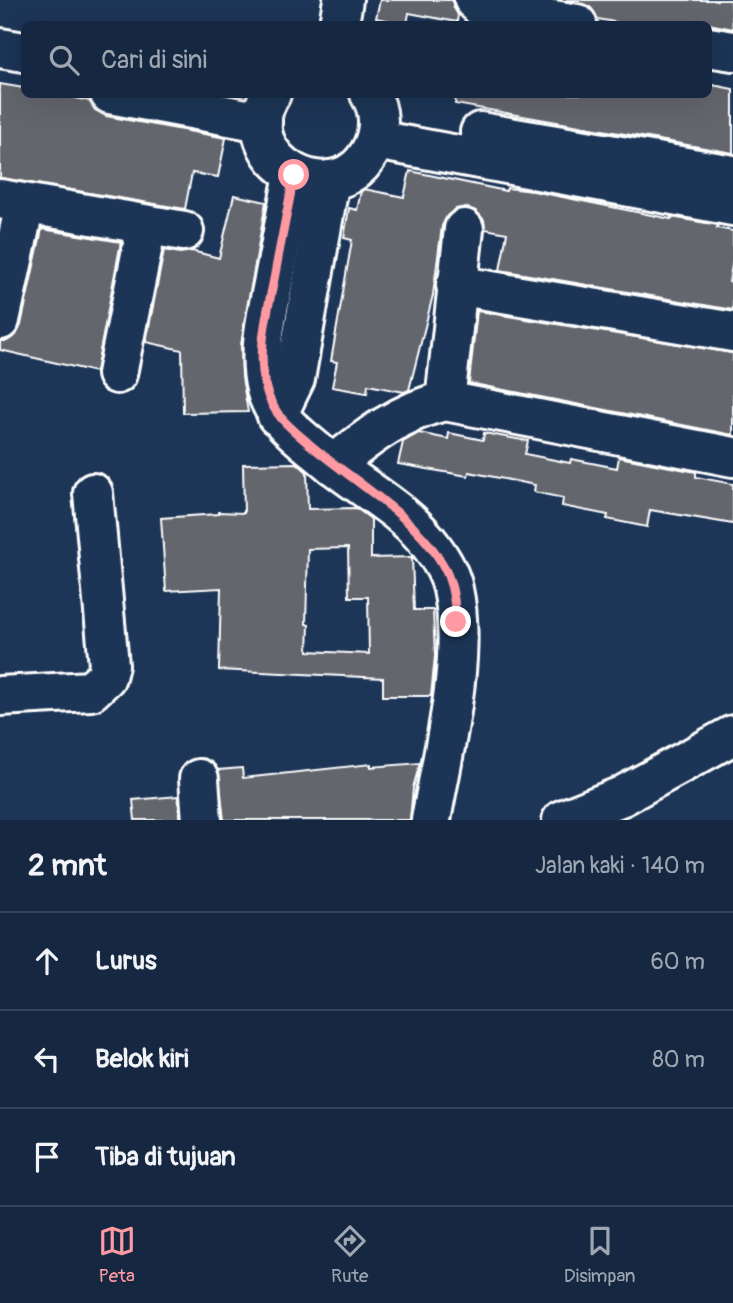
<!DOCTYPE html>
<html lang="id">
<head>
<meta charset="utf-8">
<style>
	:root { --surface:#162841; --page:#23344c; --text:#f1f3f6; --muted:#9ea6b1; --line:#35445a; --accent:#ff9aa2 }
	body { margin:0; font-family:Pangolin,sans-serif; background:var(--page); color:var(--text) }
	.stop { position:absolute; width:21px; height:21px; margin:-16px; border:5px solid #ff9aa2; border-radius:50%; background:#fff }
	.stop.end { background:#ff9aa2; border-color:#fff; box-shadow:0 2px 7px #0008 }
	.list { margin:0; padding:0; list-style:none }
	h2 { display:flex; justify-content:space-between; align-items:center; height:91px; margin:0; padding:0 28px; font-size:30px }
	h2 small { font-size:23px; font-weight:400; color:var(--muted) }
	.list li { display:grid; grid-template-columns:46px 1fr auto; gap:21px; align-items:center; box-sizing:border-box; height:98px; padding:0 28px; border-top:2px solid var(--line) }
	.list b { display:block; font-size:26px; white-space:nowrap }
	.list em { font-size:23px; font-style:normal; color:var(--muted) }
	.icon { flex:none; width:38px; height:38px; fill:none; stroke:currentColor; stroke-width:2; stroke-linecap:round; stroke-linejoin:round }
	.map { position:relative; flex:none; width:733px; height:820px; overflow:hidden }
	.search { position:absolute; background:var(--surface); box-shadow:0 7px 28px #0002; left:21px; right:21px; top:21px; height:77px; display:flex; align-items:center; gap:18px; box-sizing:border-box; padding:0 24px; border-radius:10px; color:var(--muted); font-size:26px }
	.sheet { height:385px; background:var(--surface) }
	nav { display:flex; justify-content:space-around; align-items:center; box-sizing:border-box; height:98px; border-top:2px solid var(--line); background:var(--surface); font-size:19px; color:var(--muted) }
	nav a { display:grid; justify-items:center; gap:4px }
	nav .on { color:var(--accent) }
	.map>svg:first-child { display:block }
	.building { fill:#63666d; stroke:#fff; stroke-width:2; fill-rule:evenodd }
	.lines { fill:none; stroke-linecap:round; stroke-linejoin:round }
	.minor-casing { stroke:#fff; stroke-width:44 }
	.minor { stroke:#1d3557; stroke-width:38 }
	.route { stroke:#ff9aa2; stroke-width:9 }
</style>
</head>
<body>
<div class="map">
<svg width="733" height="820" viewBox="0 0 733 820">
	<rect width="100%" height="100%" fill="#1d3557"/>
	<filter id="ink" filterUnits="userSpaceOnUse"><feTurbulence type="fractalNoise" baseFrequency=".0143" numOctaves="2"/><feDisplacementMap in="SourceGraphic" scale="14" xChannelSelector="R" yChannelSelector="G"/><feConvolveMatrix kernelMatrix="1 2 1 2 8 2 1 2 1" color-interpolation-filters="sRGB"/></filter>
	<g filter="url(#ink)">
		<!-- building -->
		<g class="building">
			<path d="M380 0H453V6L458 15 457 22 409 13 407 24 376 18Z"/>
			<path d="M566 0H731L733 29 709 24H625L598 19 590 7Z"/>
			<path d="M0 84 24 88V94H58L89 101 95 110 106 116 226 138 218 177 192 173 185 209 0 178Z"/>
			<path d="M713 85 733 89V153L455 104 456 94H711Z"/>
			<path d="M410 171 506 191 507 188 533 191 671 219V217L718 225 717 228 733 231V260L729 282 733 283V310L500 270 507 233 485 229 484 220 476 211 466 207 456 209 447 216 442 226 433 295 409 390 404 392 368 385 367 393 332 387 337 362 331 361 352 240 344 238 349 208 357 210 361 191 364 189 404 197Z"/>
			<path d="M234 195 266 202 241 345 242 377 248 412 183 413 182 350 146 342 164 250 180 253 192 251 219 258Z"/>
			<path d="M42 229 121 242 96 372 0 350V341H7L16 335 21 325Z"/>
			<path d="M477 311 733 353V435L469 383Z"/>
			<path d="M419 433 448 439 449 433 483 440 484 433 528 441 525 454 570 463 571 459 617 468 619 457 696 472V477L733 484V524L650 510 647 527 607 519 608 515 562 506 563 498 534 492 535 485 469 472 468 476 398 464 403 442Z"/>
			<path d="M297 463 307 472 308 509 356 508 371 519V558L412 557 414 610H433L435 656 431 696H383V678L219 670 221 588 166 591 161 518 218 514V512L244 513 243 464ZM348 548 349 597H368L369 654 308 651 309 625 306 624 308 549Z"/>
			<path d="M420 763 413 788 410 820H224L218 770 242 768 243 778 371 764V767Z"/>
			<path d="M178 796 180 820H135L133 800Z"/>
		</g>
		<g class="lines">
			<defs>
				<g id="minor">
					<path d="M474 0 482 8 577 24"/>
					<path d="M339 24 343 0"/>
					<path d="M708 47 733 51"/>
					<path d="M0 48 24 52"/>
					<path d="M110 94 262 122"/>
					<path d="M271 94C229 158 338 222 373 146 380 129 380 110 370 94"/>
					<path d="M480 132 733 175"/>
					<path d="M376 140 733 206"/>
					<path d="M294 175C287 209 281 244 274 279 267 315 257 352 266 389 274 421 302 438 326 459 360 488 406 510 432 547 441 559 450 574 453 589 468 657 443 752 431 820"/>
					<path d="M0 199 184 231"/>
					<path d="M456 285 733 332"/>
					<path d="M0 320 25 204"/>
					<path d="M117 374 147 225"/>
					<path d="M445 401 464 229"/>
					<path d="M277 416 295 379 330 180"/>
					<path d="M333 465C368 437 401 411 445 401L733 457"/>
					<path d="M0 696 91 691 106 677 109 665 93 493"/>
					<path d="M199 779 202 820"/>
					<path d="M562 820 622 796 733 735"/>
				</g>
			</defs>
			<!-- minor casing -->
			<use href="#minor" class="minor-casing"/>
			<!-- minor -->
			<use href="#minor" class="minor"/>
		</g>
	</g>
	<g class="lines" filter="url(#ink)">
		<!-- route -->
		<path class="route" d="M294 175C288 208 281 241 275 274 268 311 256 351 266 389 273 414 288 426 307 442 350 480 428 523 448 576 454 591 455 606 456 622"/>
	</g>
</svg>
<div class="stop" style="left:294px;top:175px"></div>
<div class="stop end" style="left:456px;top:622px"></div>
<div class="search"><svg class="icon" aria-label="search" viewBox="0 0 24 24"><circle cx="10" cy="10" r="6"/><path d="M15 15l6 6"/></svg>Cari di sini</div>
</div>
<section class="sheet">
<h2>2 mnt<small>Jalan kaki · 140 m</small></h2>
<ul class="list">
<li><svg class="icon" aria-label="ahead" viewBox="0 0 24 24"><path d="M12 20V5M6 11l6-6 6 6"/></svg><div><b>Lurus</b></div><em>60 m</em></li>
<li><svg class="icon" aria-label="left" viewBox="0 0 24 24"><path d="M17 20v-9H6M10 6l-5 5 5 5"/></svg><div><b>Belok kiri</b></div><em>80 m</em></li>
<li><svg class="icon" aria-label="arrive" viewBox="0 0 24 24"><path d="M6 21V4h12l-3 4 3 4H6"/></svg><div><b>Tiba di tujuan</b></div></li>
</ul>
</section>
<nav>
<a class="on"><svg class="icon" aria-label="map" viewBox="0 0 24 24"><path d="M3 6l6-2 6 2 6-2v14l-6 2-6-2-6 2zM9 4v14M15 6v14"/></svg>Peta</a>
<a><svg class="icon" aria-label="directions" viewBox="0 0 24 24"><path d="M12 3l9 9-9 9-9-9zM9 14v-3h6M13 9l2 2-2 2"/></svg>Rute</a>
<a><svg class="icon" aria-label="saved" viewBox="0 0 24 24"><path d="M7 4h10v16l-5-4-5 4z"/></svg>Disimpan</a>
</nav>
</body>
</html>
